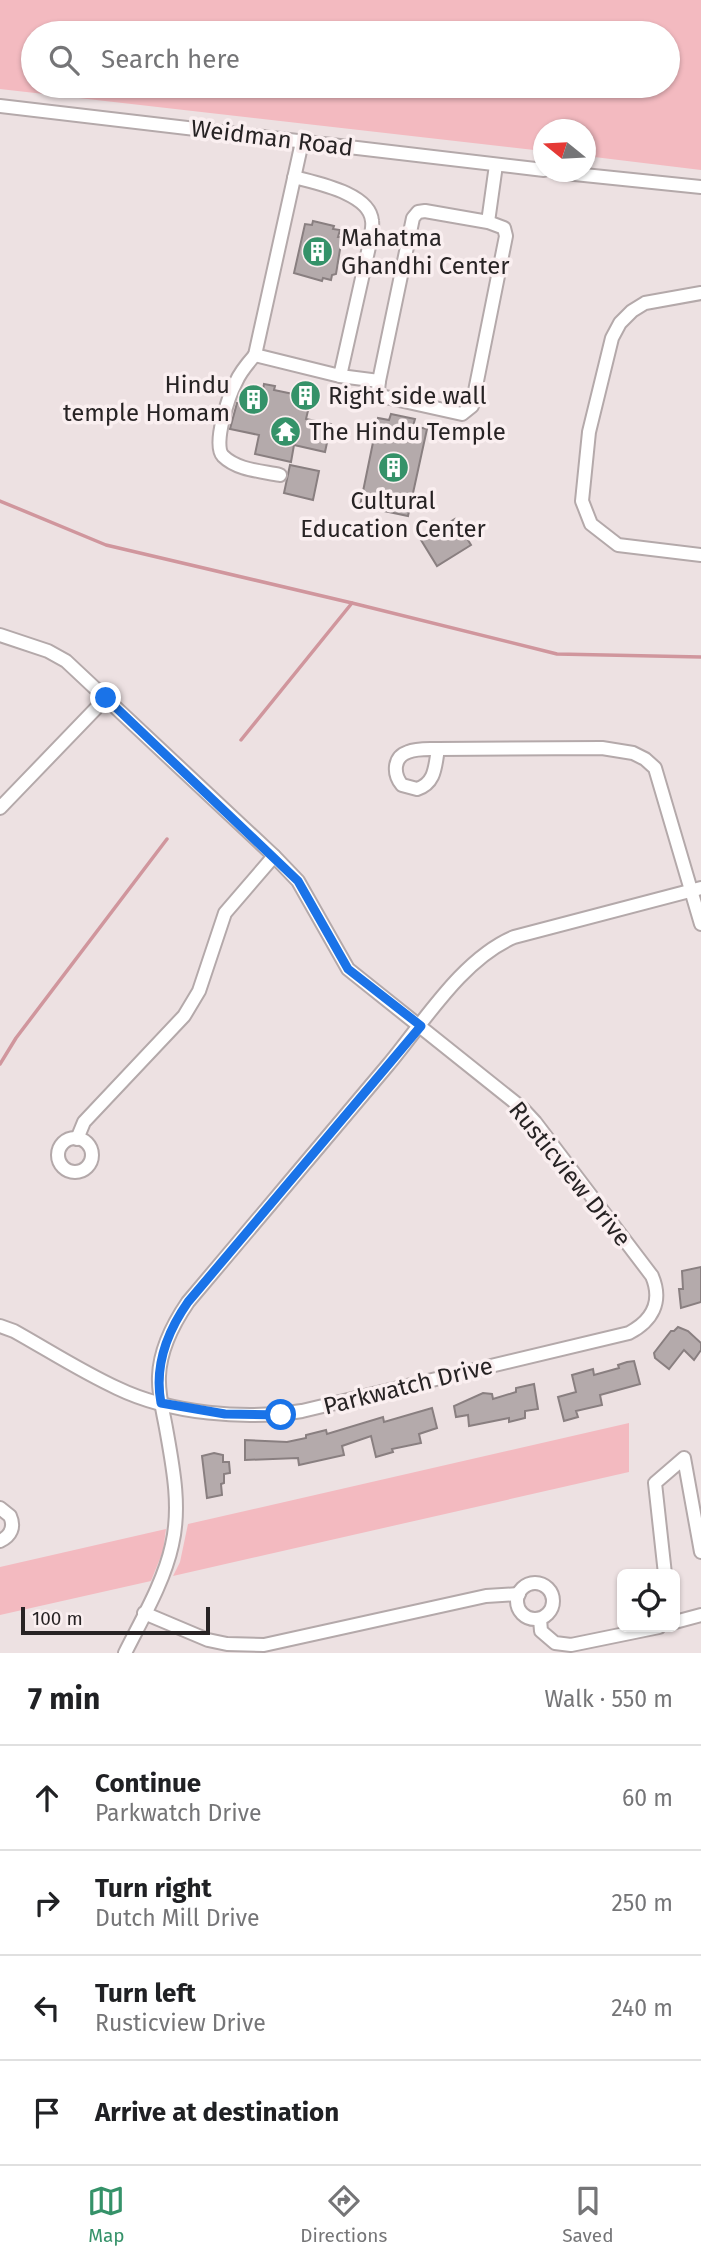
<!DOCTYPE html>
<html lang="en">
<head>
<meta charset="utf-8">
<style>
	:root { --surface:#fff; --page:#f2f2f2; --text:#202124; --muted:#757577; --line:#e0e0e0; --accent:#359269 }
	body { margin:0; font-family:"Fira Sans",sans-serif; background:var(--page); color:var(--text) }
	.controls { position:absolute; right:21px; bottom:21px; display:grid; overflow:hidden; border-radius:10px; box-shadow:0 2px 5px #0004 }
	.controls button { width:63px; height:63px; display:grid; place-items:center; padding:0; border:0; border-bottom:2px solid var(--line); background:var(--surface); color:var(--text); font:35px sans-serif }
	.compass { position:absolute; left:533px; top:119px; width:63px; height:63px; border-radius:50%; background:var(--surface); box-shadow:0 2px 5px #0004; rotate:288deg }
	.scale { position:absolute; left:21px; bottom:18px; width:189px; box-sizing:border-box; padding-left:7px; border:4px solid #272324; border-top:0; font-size:19px; line-height:24px; white-space:nowrap; color:#272324; -webkit-text-stroke:5px #faeff0; paint-order:stroke }
	.stop { position:absolute; width:21px; height:21px; margin:-16px; border:5px solid #1a73e8; border-radius:50%; background:#fff }
	.stop.end { background:#1a73e8; border-color:#fff; box-shadow:0 2px 7px #0008 }
	.list { margin:0; padding:0; list-style:none }
	h2 { display:flex; justify-content:space-between; align-items:center; height:91px; margin:0; padding:0 28px; font-size:30px }
	h2 small { font-size:23px; font-weight:400; color:var(--muted) }
	.list li { display:grid; grid-template-columns:46px 1fr auto; gap:21px; align-items:center; box-sizing:border-box; height:105px; padding:0 28px; border-top:2px solid var(--line) }
	.list b { display:block; font-size:26px; white-space:nowrap }
	.list p { margin:0; font-size:23px; white-space:nowrap; color:var(--muted) }
	.list em { font-size:23px; font-style:normal; color:var(--muted) }
	.icon { flex:none; width:38px; height:38px; fill:none; stroke:currentColor; stroke-width:2; stroke-linecap:round; stroke-linejoin:round }
	.map { position:relative; flex:none; width:701px; height:1653px; overflow:hidden }
	.search { position:absolute; background:var(--surface); box-shadow:0 2px 5px #0004; left:21px; right:21px; top:21px; height:77px; display:flex; align-items:center; gap:18px; box-sizing:border-box; padding:0 24px; border-radius:38px; color:var(--muted); font-size:26px }
	.sheet { height:511px; background:var(--surface) }
	nav { display:flex; justify-content:space-around; align-items:center; box-sizing:border-box; height:98px; border-top:2px solid var(--line); background:var(--surface); font-size:19px; color:var(--muted) }
	nav a { display:grid; justify-items:center; gap:4px }
	nav .on { color:var(--accent) }
	.map>svg:first-child { display:block }
	.green { fill:#f3bac0; fill-rule:evenodd }
	.lines { fill:none; stroke-linecap:round; stroke-linejoin:round }
	.stream { stroke:#d0969d; stroke-width:3.5 }
	.building { fill:#b4aaab; stroke:#897f80; stroke-width:2 }
	.minor-casing { stroke:#b4a9aa; stroke-width:16 }
	.minor { stroke:#fff; stroke-width:12 }
	.route { stroke:#1a73e8; stroke-width:9 }
	.labels { text-anchor:middle; stroke-width:7; stroke-linejoin:round; paint-order:stroke }
	.street-label { font-size:24px; fill:#272324; stroke:#faeff0 }
	.poi-label { font-size:24px; fill:#272324; stroke:#faeff0; text-anchor:start }
</style>
</head>
<body>
<div class="map">
<svg width="701" height="1653" viewBox="0 0 701 1653">
	<rect width="100%" height="100%" fill="#ede1e2"/>
	<!-- green -->
	<g class="green">
		<path d="M0 0H701V170L586 156V130H544L543 151 0 89ZM33 33H668V86H33Z"/>
		<path d="M629 1423V1472L173 1576 180 1562 188 1524Z"/>
		<path d="M166 1529 163 1551 151 1581 0 1615V1567Z"/>
	</g>
	<g class="lines">
		<!-- stream -->
		<g class="stream">
			<path d="M0 501 106 545 352 603 557 654 701 657"/>
			<path d="M241 740 352 603"/>
			<path d="M0 1064 16 1038 167 839"/>
		</g>
	</g>
	<!-- building -->
	<g class="building">
		<path d="M313 221 334 226 333 229 340 230 338 237H342L336 274 332 275 331 280 323 278 322 281 294 273 305 224 312 225Z"/>
		<path d="M264 384 275 386 274 390 298 395 299 391 312 394 306 419 331 424 325 452 294 445 291 462 255 454 259 435 230 429 237 403 246 405 249 392 262 395Z"/>
		<path d="M391 414 415 419 413 426 427 429 408 516 360 506 378 418 389 420Z"/>
		<path d="M290 465 319 471 313 500 284 493Z"/>
		<path d="M455 519 471 545 437 566 421 540Z"/>
		<path d="M701 1267V1302L681 1308 679 1289H683L682 1271Z"/>
		<path d="M678 1327 688 1331 701 1343V1350L694 1360 684 1350 669 1369 655 1358 654 1353 671 1331H674Z"/>
		<path d="M634 1361 640 1384 600 1395 602 1405 576 1411 578 1417 564 1421 558 1397 576 1392 572 1375 593 1369 594 1375 619 1368 618 1365 627 1362Z"/>
		<path d="M534 1384 538 1409 525 1411V1418L509 1422V1418L469 1426 468 1415 456 1417 454 1406 483 1393 492 1394 493 1399 516 1392V1388Z"/>
		<path d="M432 1408 437 1428 419 1434 421 1443 392 1449 393 1452 376 1457 371 1436 342 1446 344 1455 299 1465 298 1458 245 1460V1440L287 1442 306 1438V1435L326 1430 327 1434 383 1417 384 1422Z"/>
		<path d="M214 1453 223 1455V1462H229L230 1473 224 1474V1483L221 1484 222 1495 207 1498 202 1456Z"/>
	</g>
	<g class="lines">
		<defs>
			<g id="minor">
				<path d="M0 106 544 170"/>
				<path d="M555 172 701 187"/>
				<path d="M294 177C316 183 370 193 372 221 373 226 371 232 371 238L340 376 255 355 302 142"/>
				<path d="M488 222 504 228 506 236 472 406 462 414 381 396 378 390 379 381 413 218 418 212 425 211 488 222 496 165"/>
				<path d="M701 293 645 303 632 311 620 323 612 338 589 432 582 501 591 524 618 545 701 555"/>
				<path d="M255 355C248 363 240 372 236 382 229 395 212 445 223 456 237 470 261 471 280 475"/>
				<path d="M340 376 379 381"/>
				<path d="M0 635 48 651 66 661 274 856 298 881 348 969 522 1108 535 1122 652 1276C663 1302 652 1321 629 1333L302 1411C245 1420 171 1414 117 1388 82 1372 48 1350 14 1331L0 1326"/>
				<path d="M438 749 602 748 633 753 645 759 655 768 701 924"/>
				<path d="M438 749C435 765 436 783 417 789L402 785C393 774 393 757 408 752 417 748 428 749 438 749Z"/>
				<path d="M0 808 106 698"/>
				<circle cx="75" cy="1155" r="17"/>
				<path d="M77 1139 84 1122 184 1016 199 991 225 913 274 856"/>
				<path d="M0 1508 10 1516C15 1527 11 1536 0 1541"/>
				<path d="M665 1574 655 1483 684 1458 701 1552"/>
				<circle cx="535" cy="1601" r="18"/>
				<path d="M144 1613 208 1640 227 1644 264 1645 486 1596 519 1594"/>
				<path d="M540 1619 541 1631 555 1643 571 1645 659 1627"/>
				<path d="M675 1622 701 1615"/>
				<path d="M125 1653C142 1619 164 1582 172 1545 181 1507 173 1467 166 1428 163 1411 158 1394 159 1376 160 1349 173 1324 188 1302 255 1223 321 1144 388 1065 424 1022 462 959 514 937L701 888"/>
			</g>
		</defs>
		<!-- minor casing -->
		<use href="#minor" class="minor-casing"/>
		<!-- minor -->
		<use href="#minor" class="minor"/>
	</g>
	<g class="lines">
		<!-- route -->
		<path class="route" d="M106 698 298 881 348 969 421 1026 188 1302C167 1332 154 1366 161 1403L225 1414 281 1415"/>
	</g>
	<!-- icons -->
	<defs>
		<symbol id="building-disc" viewBox="-11 -11 22 22"><circle r="9.5" fill="#359269" stroke="#faeff0"/><path d="M-4-6H4V6H1V3H-1V6H-4ZM-2.5-4.3h1.7v1.8h-1.7ZM.8-4.3h1.7v1.8H.8ZM-2.5-1h1.7V.8h-1.7ZM.8-1h1.7V.8H.8Z" fill="#fff"/></symbol>
		<symbol id="temple-disc" viewBox="-11 -11 22 22"><circle r="9.5" fill="#359269" stroke="#faeff0"/><path d="M0-6L5-2H3V0L6.5 2.5H4V6H1.5V3h-3V6H-4V2.5H-6.5L-3 0V-2H-5Z" fill="#fff"/></symbol>
	</defs>
	<g fill-rule="evenodd">
		<use href="#building-disc" x="300" y="234" width="35" height="35"/>
		<use href="#building-disc" x="288" y="378" width="35" height="35"/>
		<use href="#building-disc" x="236" y="382" width="35" height="35"/>
		<use href="#temple-disc" x="268" y="414" width="35" height="35"/>
		<use href="#building-disc" x="376" y="450" width="35" height="35"/>
	</g>
	<g class="labels">
		<!-- street labels -->
		<g class="street-label">
			<text transform="translate(272 138) rotate(7)" y="8">Weidman Road</text>
			<text transform="translate(570 1174) rotate(51)" y="8">Rusticview Drive</text>
			<text transform="translate(408 1386) rotate(-14)" y="8">Parkwatch Drive</text>
		</g>
		<!-- poi labels -->
		<g class="poi-label">
			<text x="341" y="246">Mahatma<tspan x="341" dy="28">Ghandhi Center</tspan></text>
			<text x="230" y="393" text-anchor="end">Hindu<tspan x="230" dy="28">temple Homam</tspan></text>
			<text x="328" y="404">Right side wall</text>
			<text x="309" y="440">The Hindu Temple</text>
			<text x="393" y="509" text-anchor="middle">Cultural<tspan x="393" dy="28">Education Center</tspan></text>
		</g>
	</g>
</svg>
<div class="controls">
<button><svg class="icon" aria-label="locate" viewBox="0 0 24 24"><circle cx="12" cy="12" r="6"/><path d="M12 2v4M12 18v4M2 12h4M18 12h4"/></svg></button>
</div>
<svg class="compass" viewBox="-18 -18 36 36"><path d="M0-13l5 13h-10z" fill="#e53935"/><path d="M0 13l5-13h-10z" fill="#757577"/></svg>
<div class="scale">100 m</div>
<div class="stop" style="left:281px;top:1415px"></div>
<div class="stop end" style="left:106px;top:698px"></div>
<div class="search"><svg class="icon" aria-label="search" viewBox="0 0 24 24"><circle cx="10" cy="10" r="6"/><path d="M15 15l6 6"/></svg>Search here</div>
</div>
<section class="sheet">
<h2>7 min<small>Walk · 550 m</small></h2>
<ul class="list">
<li><svg class="icon" aria-label="ahead" viewBox="0 0 24 24"><path d="M12 20V5M6 11l6-6 6 6"/></svg><div><b>Continue</b><p>Parkwatch Drive</p></div><em>60 m</em></li>
<li><svg class="icon" aria-label="right" viewBox="0 0 24 24"><path d="M7 20v-9h11M14 6l5 5-5 5"/></svg><div><b>Turn right</b><p>Dutch Mill Drive</p></div><em>250 m</em></li>
<li><svg class="icon" aria-label="left" viewBox="0 0 24 24"><path d="M17 20v-9H6M10 6l-5 5 5 5"/></svg><div><b>Turn left</b><p>Rusticview Drive</p></div><em>240 m</em></li>
<li><svg class="icon" aria-label="arrive" viewBox="0 0 24 24"><path d="M6 21V4h12l-3 4 3 4H6"/></svg><div><b>Arrive at destination</b></div></li>
</ul>
</section>
<nav>
<a class="on"><svg class="icon" aria-label="map" viewBox="0 0 24 24"><path d="M3 6l6-2 6 2 6-2v14l-6 2-6-2-6 2zM9 4v14M15 6v14"/></svg>Map</a>
<a><svg class="icon" aria-label="directions" viewBox="0 0 24 24"><path d="M12 3l9 9-9 9-9-9zM9 14v-3h6M13 9l2 2-2 2"/></svg>Directions</a>
<a><svg class="icon" aria-label="saved" viewBox="0 0 24 24"><path d="M7 4h10v16l-5-4-5 4z"/></svg>Saved</a>
</nav>
</body>
</html>
